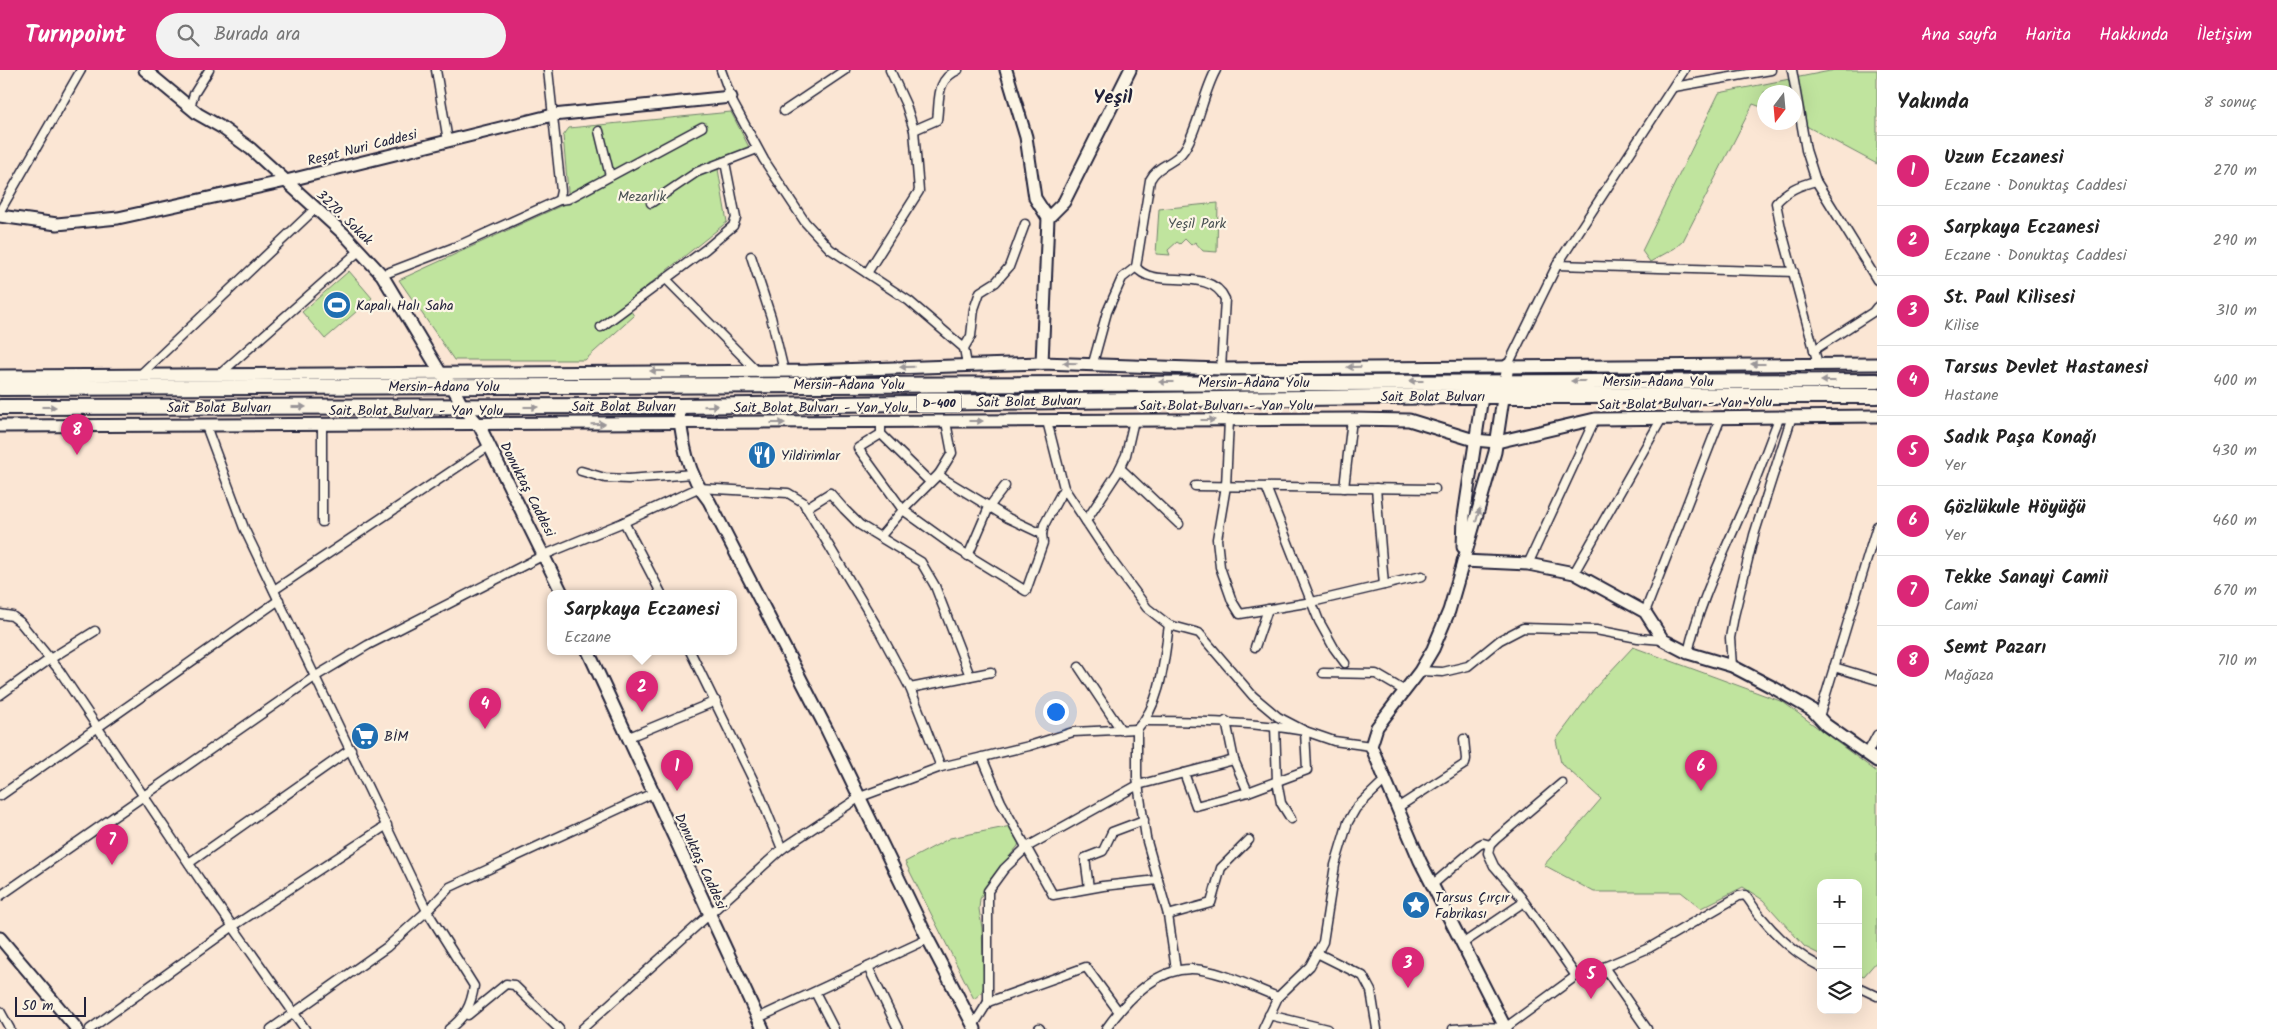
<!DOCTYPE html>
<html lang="tr">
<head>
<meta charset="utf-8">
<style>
	:root { --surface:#fff; --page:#f2f2f2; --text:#222; --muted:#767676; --line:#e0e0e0; --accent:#db2777 }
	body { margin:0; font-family:Kalam,sans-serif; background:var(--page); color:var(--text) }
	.controls { position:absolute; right:15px; bottom:15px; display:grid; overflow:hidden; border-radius:10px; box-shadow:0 5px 20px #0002 }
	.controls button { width:45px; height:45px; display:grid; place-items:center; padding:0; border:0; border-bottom:1px solid var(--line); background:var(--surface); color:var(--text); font:25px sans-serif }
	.compass { position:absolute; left:1757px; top:15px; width:45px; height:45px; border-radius:50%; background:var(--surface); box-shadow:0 5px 20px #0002; rotate:196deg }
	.scale { position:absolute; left:15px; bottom:12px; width:71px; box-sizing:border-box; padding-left:5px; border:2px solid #22223b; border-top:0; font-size:14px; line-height:18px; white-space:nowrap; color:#22223b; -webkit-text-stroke:4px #fcf5e5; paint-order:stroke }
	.you { position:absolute; left:1055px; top:641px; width:18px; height:18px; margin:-12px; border:4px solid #fff; border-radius:50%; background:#1a73e8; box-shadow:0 0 0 8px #1a73e833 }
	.badge { display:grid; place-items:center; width:32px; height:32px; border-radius:50%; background:var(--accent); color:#fff; font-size:16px; font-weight:700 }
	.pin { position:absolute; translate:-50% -41px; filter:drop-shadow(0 1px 2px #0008) }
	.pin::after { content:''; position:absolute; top:26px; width:18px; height:15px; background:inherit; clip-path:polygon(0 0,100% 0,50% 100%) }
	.popup { position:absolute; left:547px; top:520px; width:190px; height:65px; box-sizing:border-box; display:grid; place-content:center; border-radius:10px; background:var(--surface); filter:drop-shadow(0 1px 4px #0005); font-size:16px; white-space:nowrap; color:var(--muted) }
	.popup b { font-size:19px; color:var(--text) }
	.popup::after { content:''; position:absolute; left:50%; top:100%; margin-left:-10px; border:10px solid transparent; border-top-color:var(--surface) }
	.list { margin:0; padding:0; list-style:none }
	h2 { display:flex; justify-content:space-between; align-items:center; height:65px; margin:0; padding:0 20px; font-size:21px }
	h2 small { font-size:16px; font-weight:400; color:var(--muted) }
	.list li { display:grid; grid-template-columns:32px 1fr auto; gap:15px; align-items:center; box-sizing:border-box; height:70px; padding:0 20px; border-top:1px solid var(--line) }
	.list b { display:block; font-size:19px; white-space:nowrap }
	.list p { margin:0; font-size:16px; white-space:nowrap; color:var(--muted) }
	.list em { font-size:16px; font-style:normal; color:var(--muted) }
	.icon { flex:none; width:28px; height:28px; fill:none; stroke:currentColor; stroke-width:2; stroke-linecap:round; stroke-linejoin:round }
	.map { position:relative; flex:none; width:1877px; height:959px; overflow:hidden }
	header { display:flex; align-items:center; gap:30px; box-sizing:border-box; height:70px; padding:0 25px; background:var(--accent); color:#fff }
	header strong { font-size:24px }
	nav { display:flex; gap:28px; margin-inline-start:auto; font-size:18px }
	.search { width:350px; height:45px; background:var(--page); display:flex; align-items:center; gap:12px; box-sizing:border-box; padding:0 18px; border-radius:28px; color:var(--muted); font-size:19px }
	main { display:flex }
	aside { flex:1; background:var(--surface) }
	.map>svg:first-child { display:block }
	.green { fill:#c0e49e; stroke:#71836c }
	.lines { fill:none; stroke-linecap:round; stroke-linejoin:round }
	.street-casing { stroke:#22223b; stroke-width:11 }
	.secondary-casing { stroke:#22223b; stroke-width:15 }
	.highway-casing { stroke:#22223b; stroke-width:18 }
	.street { stroke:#fcf5e5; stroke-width:8 }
	.secondary { stroke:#fcf5e5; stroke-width:11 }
	.highway { stroke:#fcf5e5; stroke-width:14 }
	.oneway { fill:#9a9698 }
	.labels { text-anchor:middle; stroke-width:4.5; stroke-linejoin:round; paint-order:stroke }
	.shield { fill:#fcf5e5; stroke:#63616e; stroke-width:1 }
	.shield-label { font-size:12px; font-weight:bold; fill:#22223b }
	.street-label { font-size:14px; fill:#22223b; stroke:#fcf5e5 }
	.park-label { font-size:14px; fill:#4a5254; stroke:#fcf5e5 }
	.poi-label { font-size:14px; fill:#22223b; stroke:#fcf5e5; text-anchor:start }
	.district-label { font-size:19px; font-weight:bold; fill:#22223b; stroke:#fcf5e5 }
</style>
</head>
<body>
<header>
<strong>Turnpoint</strong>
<div class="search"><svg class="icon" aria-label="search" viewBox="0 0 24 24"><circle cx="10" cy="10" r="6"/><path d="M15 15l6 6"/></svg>Burada ara</div>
<nav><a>Ana sayfa</a><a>Harita</a><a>Hakkında</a><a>İletişim</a></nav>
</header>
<main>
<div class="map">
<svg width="1877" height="959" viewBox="0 0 1877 959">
	<rect width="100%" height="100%" fill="#fbe6d4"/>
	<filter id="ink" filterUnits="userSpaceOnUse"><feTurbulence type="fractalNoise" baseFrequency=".02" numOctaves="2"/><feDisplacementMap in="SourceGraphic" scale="10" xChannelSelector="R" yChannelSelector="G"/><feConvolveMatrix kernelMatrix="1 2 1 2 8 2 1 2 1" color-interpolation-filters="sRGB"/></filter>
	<g filter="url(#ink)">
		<!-- green -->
		<g class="green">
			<path d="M1835 0H1877V94L1795 50 1794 22H1764V38L1753 34 1683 171 1675 178 1650 192 1642 181 1719 23Z"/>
			<path d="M731 42 751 81 718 99 727 152 626 233 634 246 585 290H454L399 210 569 132 563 66 569 58Z"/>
			<path d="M1218 133 1217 182 1203 181 1195 172 1191 175 1185 169 1180 174 1177 172 1168 180 1170 185 1156 184 1159 139Z"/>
			<path d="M349 201 372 228 325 269 302 242Z"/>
			<path d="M1633 577 1783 632 1877 702V891L1864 906 1858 904V813H1821V885L1805 877 1763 830 1743 817 1701 838 1681 822H1594L1544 795 1601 729 1561 693 1556 670 1594 619Z"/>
			<path d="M1011 756 1019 772 1018 776 989 811 980 829 979 839 982 858 984 916 981 923 974 929 905 792 950 768Z"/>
		</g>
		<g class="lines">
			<defs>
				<g id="street">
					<path d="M436 0 448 71"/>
					<path d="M548 0 561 121 559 130"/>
					<path d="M721 0 733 33 764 90 805 152 830 179 909 231 964 278 967 295"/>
					<path d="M1216 0C1203 23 1198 60 1184 80 1175 94 1158 94 1150 110L1136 197C1153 221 1210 195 1225 229L1221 299"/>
					<path d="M1792 0 1806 80 1816 111 1877 210"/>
					<path d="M1674 17 1771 0"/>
					<path d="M190 37 194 24 209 0"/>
					<path d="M784 41 845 0"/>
					<path d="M914 60 937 50C940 30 935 10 958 0"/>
					<path d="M599 61 610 106"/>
					<path d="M1816 111C1800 115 1787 120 1776 133L1781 158 1818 294"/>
					<path d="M651 133 697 102 757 79"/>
					<path d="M0 141 81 0"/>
					<path d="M751 186 771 247 784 301"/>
					<path d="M1557 195 1794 202"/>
					<path d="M867 203 919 121 914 60 906 35 890 0"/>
					<path d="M382 205 460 175 559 130 568 129 702 57"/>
					<path d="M666 209 757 301"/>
					<path d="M601 257 706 179 733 156 736 148 725 92"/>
					<path d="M964 278 971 266 974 239 980 222 996 212 1009 197 1025 154"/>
					<path d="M1814 280 1873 242 1877 237"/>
					<path d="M1093 293 1107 242 1122 208 1136 197"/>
					<path d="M1508 295 1557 195 1684 0"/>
					<path d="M220 304 359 181"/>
					<path d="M140 305 316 138"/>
					<path d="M1229 350 1226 416 1217 469 1220 497 1232 531 1240 544 1312 532 1422 506"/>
					<path d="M1047 351 1064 418 1113 492 1147 538 1169 555 1199 563 1253 626 1278 647 1305 661 1334 671 1371 676"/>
					<path d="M881 352V364L930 412"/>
					<path d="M946 352 952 383 939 404 944 409 1008 448 1042 464"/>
					<path d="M206 356 244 458 427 841 474 916C471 936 465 947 449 959"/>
					<path d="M322 356V452"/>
					<path d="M881 364 858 378 903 440 956 478 1026 521 1043 473 1042 464 1044 455 1064 418"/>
					<path d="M1120 398 1179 454"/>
					<path d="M581 401 605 408 628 409 693 404"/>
					<path d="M1195 416 1435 419"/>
					<path d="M1266 417 1319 551 1334 578 1345 593"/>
					<path d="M1344 418 1352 349"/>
					<path d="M1376 418 1384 515"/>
					<path d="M806 438 830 423 844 439 860 455 921 492 935 516 970 606"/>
					<path d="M1086 451 1118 402 1126 385 1134 350"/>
					<path d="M624 452 661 523"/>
					<path d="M880 467 903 440 939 404"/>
					<path d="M968 486 989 437 1005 416"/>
					<path d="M1528 494 1595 349"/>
					<path d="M1574 503 1662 348"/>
					<path d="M274 520 489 376"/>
					<path d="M1645 542 1721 347"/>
					<path d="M0 544 12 546 20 552 59 600 200 810 305 959"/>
					<path d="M1169 555C1164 589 1162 633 1137 659V707L1146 768 1168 845 1176 900"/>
					<path d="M1255 577 1268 539"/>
					<path d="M690 581 758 720 782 779"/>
					<path d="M1688 583C1699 533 1721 490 1741 443 1756 411 1767 378 1780 346"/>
					<path d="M1732 596 1730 568 1734 546 1754 465 1792 346"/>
					<path d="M1079 597 1121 660"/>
					<path d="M1834 597 1877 610"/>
					<path d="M1420 601 1443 602 1468 596 1500 570 1523 558 1596 560 1638 568 1663 570"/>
					<path d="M1323 603 1376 604 1405 621"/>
					<path d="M910 618 991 602"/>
					<path d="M0 625 50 589 95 561"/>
					<path d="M1819 647 1877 456"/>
					<path d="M1145 651C1199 651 1251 652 1305 661L1307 700 1248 722 1196 736 1184 703"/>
					<path d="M1226 651 1234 690 1248 722"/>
					<path d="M1275 656 1277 711 1281 733 1291 749"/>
					<path d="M629 667 716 631"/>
					<path d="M1867 684 1877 665"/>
					<path d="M982 687 1001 732 1053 825 1103 816 1158 810"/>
					<path d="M1562 713 1496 769 1490 775 1488 783 1494 796 1520 826 1576 906"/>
					<path d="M0 726 279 530"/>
					<path d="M1397 738 1465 694 1466 689 1464 669"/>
					<path d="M189 793 351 679"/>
					<path d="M1432 815 1479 775 1483 773 1490 775"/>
					<path d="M1089 818 1085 788 1103 781 1112 762 1144 750"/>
					<path d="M0 826 316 606 368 575 544 485 624 452 698 418 788 423 803 432 876 555 910 618 941 697"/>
					<path d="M1168 845 1211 833 1221 798 1249 770"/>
					<path d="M1462 874 1524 832"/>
					<path d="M1317 883 1363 906 1371 921 1377 959"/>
					<path d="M868 897 898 959"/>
					<path d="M1604 897 1647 959"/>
					<path d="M1858 917 1877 926"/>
					<path d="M815 922 834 959"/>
					<path d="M988 932V821L1004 799 1027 777 1138 715 1234 690"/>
					<path d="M0 941 10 959"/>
					<path d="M468 945 506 914 514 915 559 959"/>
					<path d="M1269 945 1327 959"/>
					<path d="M758 948 928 869"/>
					<path d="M973 956 988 932 1086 897 1119 942"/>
					<path d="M1039 958 1040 959"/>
					<path d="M90 959 232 857 387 755"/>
					<path d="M271 959 387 877 427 841 450 817 653 723"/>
					<path d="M582 959 782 779 860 727 941 697 1029 676 1073 662 1137 659"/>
					<path d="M1106 959C1128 928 1160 893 1202 900 1228 904 1254 918 1278 927"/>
					<path d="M1263 959 1278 927 1310 896 1323 872 1335 795 1348 752 1356 738 1386 709"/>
					<path d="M1453 959 1484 957 1505 958 1576 906 1604 897 1649 878 1739 826 1745 825C1751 832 1755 840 1761 847 1778 868 1797 885 1821 897"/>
				</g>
				<g id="secondary">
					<path d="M145 0 198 44 221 57 251 79 346 166 382 205 440 302 452 316 463 337 479 355 562 523"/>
					<path d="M1006 0 1026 67 1035 128 1048 148 1042 293"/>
					<path d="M0 146 57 154 118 148 286 111 553 45 731 27"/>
					<path d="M1048 148 1064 132 1130 0"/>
					<path d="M0 306 808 301 1042 293 1221 299 1877 294"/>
					<path d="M678 336C682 369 687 405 709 431L827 660 928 869 975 959"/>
					<path d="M0 356 1352 349 1409 350 1474 370 1497 372 1595 349 1877 346"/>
					<path d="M1463 477 1464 446 1483 320"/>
					<path d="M1463 491 1528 494 1574 503 1645 542 1663 570 1688 583 1732 596 1774 618 1812 640 1826 655 1877 691"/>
					<path d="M588 581 763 959"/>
					<path d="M0 868 77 959"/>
					<path d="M1506 959 1420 791 1371 676 1377 657 1420 601 1433 579 1449 541 1495 382 1508 295"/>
				</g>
				<g id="highway">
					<path d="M0 318 1877 311"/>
					<path d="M0 337 678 336 1461 326H1877"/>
				</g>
			</defs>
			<!-- street casing -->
			<use href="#street" class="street-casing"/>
			<!-- secondary casing -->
			<use href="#secondary" class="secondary-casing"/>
			<!-- highway casing -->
			<use href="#highway" class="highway-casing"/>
			<!-- street -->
			<use href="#street" class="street"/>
			<!-- secondary -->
			<use href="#secondary" class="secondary"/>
			<!-- highway -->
			<use href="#highway" class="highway"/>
		</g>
		<!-- one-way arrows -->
		<defs><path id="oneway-solid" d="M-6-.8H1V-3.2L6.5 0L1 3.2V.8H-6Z" transform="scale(1.25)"/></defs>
		<g class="oneway">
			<use href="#oneway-solid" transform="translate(1070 293) rotate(-179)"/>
			<use href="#oneway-solid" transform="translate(1758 294) rotate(180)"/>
			<use href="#oneway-solid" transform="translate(907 297) rotate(178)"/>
			<use href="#oneway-solid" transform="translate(1354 297) rotate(179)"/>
			<use href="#oneway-solid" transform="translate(657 301) rotate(180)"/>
			<use href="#oneway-solid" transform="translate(1416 311) rotate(180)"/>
			<use href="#oneway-solid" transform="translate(1578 311) rotate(180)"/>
			<use href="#oneway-solid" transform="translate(1828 311) rotate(180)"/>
			<use href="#oneway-solid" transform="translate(1166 312) rotate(180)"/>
			<use href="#oneway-solid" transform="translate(711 336) rotate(-1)"/>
			<use href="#oneway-solid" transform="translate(49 337)"/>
			<use href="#oneway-solid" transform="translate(299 337)"/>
			<use href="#oneway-solid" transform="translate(531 337)"/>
			<use href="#oneway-solid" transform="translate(1208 350)"/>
			<use href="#oneway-solid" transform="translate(976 351)"/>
			<use href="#oneway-solid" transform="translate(778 353)"/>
			<use href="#oneway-solid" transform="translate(598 354) rotate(-1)"/>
			<use href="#oneway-solid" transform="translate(1478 445) rotate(-74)"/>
		</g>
	</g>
	<!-- icons -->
	<defs>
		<symbol id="stadium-disc" viewBox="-11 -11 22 22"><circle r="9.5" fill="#1f6fb2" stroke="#fcf5e5"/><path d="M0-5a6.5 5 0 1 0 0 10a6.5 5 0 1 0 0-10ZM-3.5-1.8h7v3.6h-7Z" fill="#fff"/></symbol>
		<symbol id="restaurant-disc" viewBox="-11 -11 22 22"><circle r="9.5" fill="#1f6fb2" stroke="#fcf5e5"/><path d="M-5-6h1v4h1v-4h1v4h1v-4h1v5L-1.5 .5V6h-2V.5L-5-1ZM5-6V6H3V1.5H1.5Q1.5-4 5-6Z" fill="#fff"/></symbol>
		<symbol id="supermarket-disc" viewBox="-11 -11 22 22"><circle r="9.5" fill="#1f6fb2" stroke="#fcf5e5"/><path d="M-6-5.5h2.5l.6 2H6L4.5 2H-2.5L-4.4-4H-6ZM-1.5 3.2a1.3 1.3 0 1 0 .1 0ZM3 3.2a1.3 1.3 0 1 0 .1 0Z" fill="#fff"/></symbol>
		<symbol id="sight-disc" viewBox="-11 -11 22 22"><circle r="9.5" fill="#1f6fb2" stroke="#fcf5e5"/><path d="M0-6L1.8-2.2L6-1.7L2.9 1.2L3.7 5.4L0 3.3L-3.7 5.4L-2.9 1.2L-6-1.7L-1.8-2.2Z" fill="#fff"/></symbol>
	</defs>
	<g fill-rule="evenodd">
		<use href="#stadium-disc" x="321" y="219" width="32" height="32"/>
		<use href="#restaurant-disc" x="746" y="369" width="32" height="32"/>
		<use href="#supermarket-disc" x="349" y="650" width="32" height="32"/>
		<use href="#sight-disc" x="1400" y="819" width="32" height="32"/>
	</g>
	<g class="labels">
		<!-- shield labels -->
		<rect class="shield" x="916.5" y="323.5" width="45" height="19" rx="4"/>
		<g class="shield-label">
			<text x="939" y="337">D-400</text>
		</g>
		<!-- street labels -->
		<g class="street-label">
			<text transform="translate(362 77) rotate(-14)" y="5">Reşat Nuri Caddesi</text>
			<text transform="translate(345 147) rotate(44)" y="5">3270. Sokak</text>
			<text x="1658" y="316">Mersin-Adana Yolu</text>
			<text x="1254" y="317">Mersin-Adana Yolu</text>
			<text x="849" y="319">Mersin-Adana Yolu</text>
			<text x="444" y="321">Mersin-Adana Yolu</text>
			<text x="1433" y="331">Sait Bolat Bulvarı</text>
			<text transform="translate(1029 331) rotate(-1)" y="5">Sait Bolat Bulvarı</text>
			<text transform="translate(1685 333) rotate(-1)" y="5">Sait Bolat Bulvarı - Yan Yolu</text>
			<text x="1226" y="340">Sait Bolat Bulvarı - Yan Yolu</text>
			<text x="624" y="341">Sait Bolat Bulvarı</text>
			<text x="219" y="342">Sait Bolat Bulvarı</text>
			<text x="821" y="342">Sait Bolat Bulvarı - Yan Yolu</text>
			<text x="416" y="345">Sait Bolat Bulvarı - Yan Yolu</text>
			<text transform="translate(528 419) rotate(63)" y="5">Donuktaş Caddesi</text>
			<text transform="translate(701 791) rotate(65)" y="5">Donuktaş Caddesi</text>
		</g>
		<!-- park labels -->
		<g class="park-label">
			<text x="642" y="131">Mezarlık</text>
			<text x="1197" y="158">Yeşil Park</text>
		</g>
		<!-- poi labels -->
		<g class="poi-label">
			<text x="356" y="240">Kapalı Halı Saha</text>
			<text x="781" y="390">Yildirimlar</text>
			<text x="384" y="671">BİM</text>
			<text x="1435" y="832">Tarsus Çırçır<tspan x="1435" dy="16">Fabrikası</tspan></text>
		</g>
		<!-- district labels -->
		<g class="district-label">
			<text x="1113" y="33">Yeşil</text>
		</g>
	</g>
</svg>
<div class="controls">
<button>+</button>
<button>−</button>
<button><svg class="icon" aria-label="layers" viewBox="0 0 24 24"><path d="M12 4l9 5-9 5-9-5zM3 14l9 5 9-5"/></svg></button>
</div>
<svg class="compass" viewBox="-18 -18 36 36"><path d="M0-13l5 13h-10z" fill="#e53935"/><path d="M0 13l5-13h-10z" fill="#767676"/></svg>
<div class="scale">50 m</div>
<div class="you"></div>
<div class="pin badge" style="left:677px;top:721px">1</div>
<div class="pin badge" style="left:642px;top:642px">2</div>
<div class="popup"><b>Sarpkaya Eczanesi</b>Eczane</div>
<div class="pin badge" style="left:1408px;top:918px">3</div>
<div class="pin badge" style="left:485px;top:659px">4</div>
<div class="pin badge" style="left:1591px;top:929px">5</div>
<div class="pin badge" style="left:1701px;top:721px">6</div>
<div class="pin badge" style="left:112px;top:795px">7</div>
<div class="pin badge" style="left:77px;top:385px">8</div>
</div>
<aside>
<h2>Yakında<small>8 sonuç</small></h2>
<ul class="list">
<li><span class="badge">1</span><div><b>Uzun Eczanesi</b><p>Eczane · Donuktaş Caddesi</p></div><em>270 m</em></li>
<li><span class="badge">2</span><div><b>Sarpkaya Eczanesi</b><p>Eczane · Donuktaş Caddesi</p></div><em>290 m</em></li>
<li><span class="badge">3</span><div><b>St. Paul Kilisesi</b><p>Kilise</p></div><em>310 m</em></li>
<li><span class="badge">4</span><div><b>Tarsus Devlet Hastanesi</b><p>Hastane</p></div><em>400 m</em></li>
<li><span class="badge">5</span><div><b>Sadık Paşa Konağı</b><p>Yer</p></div><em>430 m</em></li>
<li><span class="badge">6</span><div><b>Gözlükule Höyüğü</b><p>Yer</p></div><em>460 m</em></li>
<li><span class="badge">7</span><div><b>Tekke Sanayi Camii</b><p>Cami</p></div><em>670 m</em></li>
<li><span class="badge">8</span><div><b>Semt Pazarı</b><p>Mağaza</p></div><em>710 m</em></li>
</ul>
</aside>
</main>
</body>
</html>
